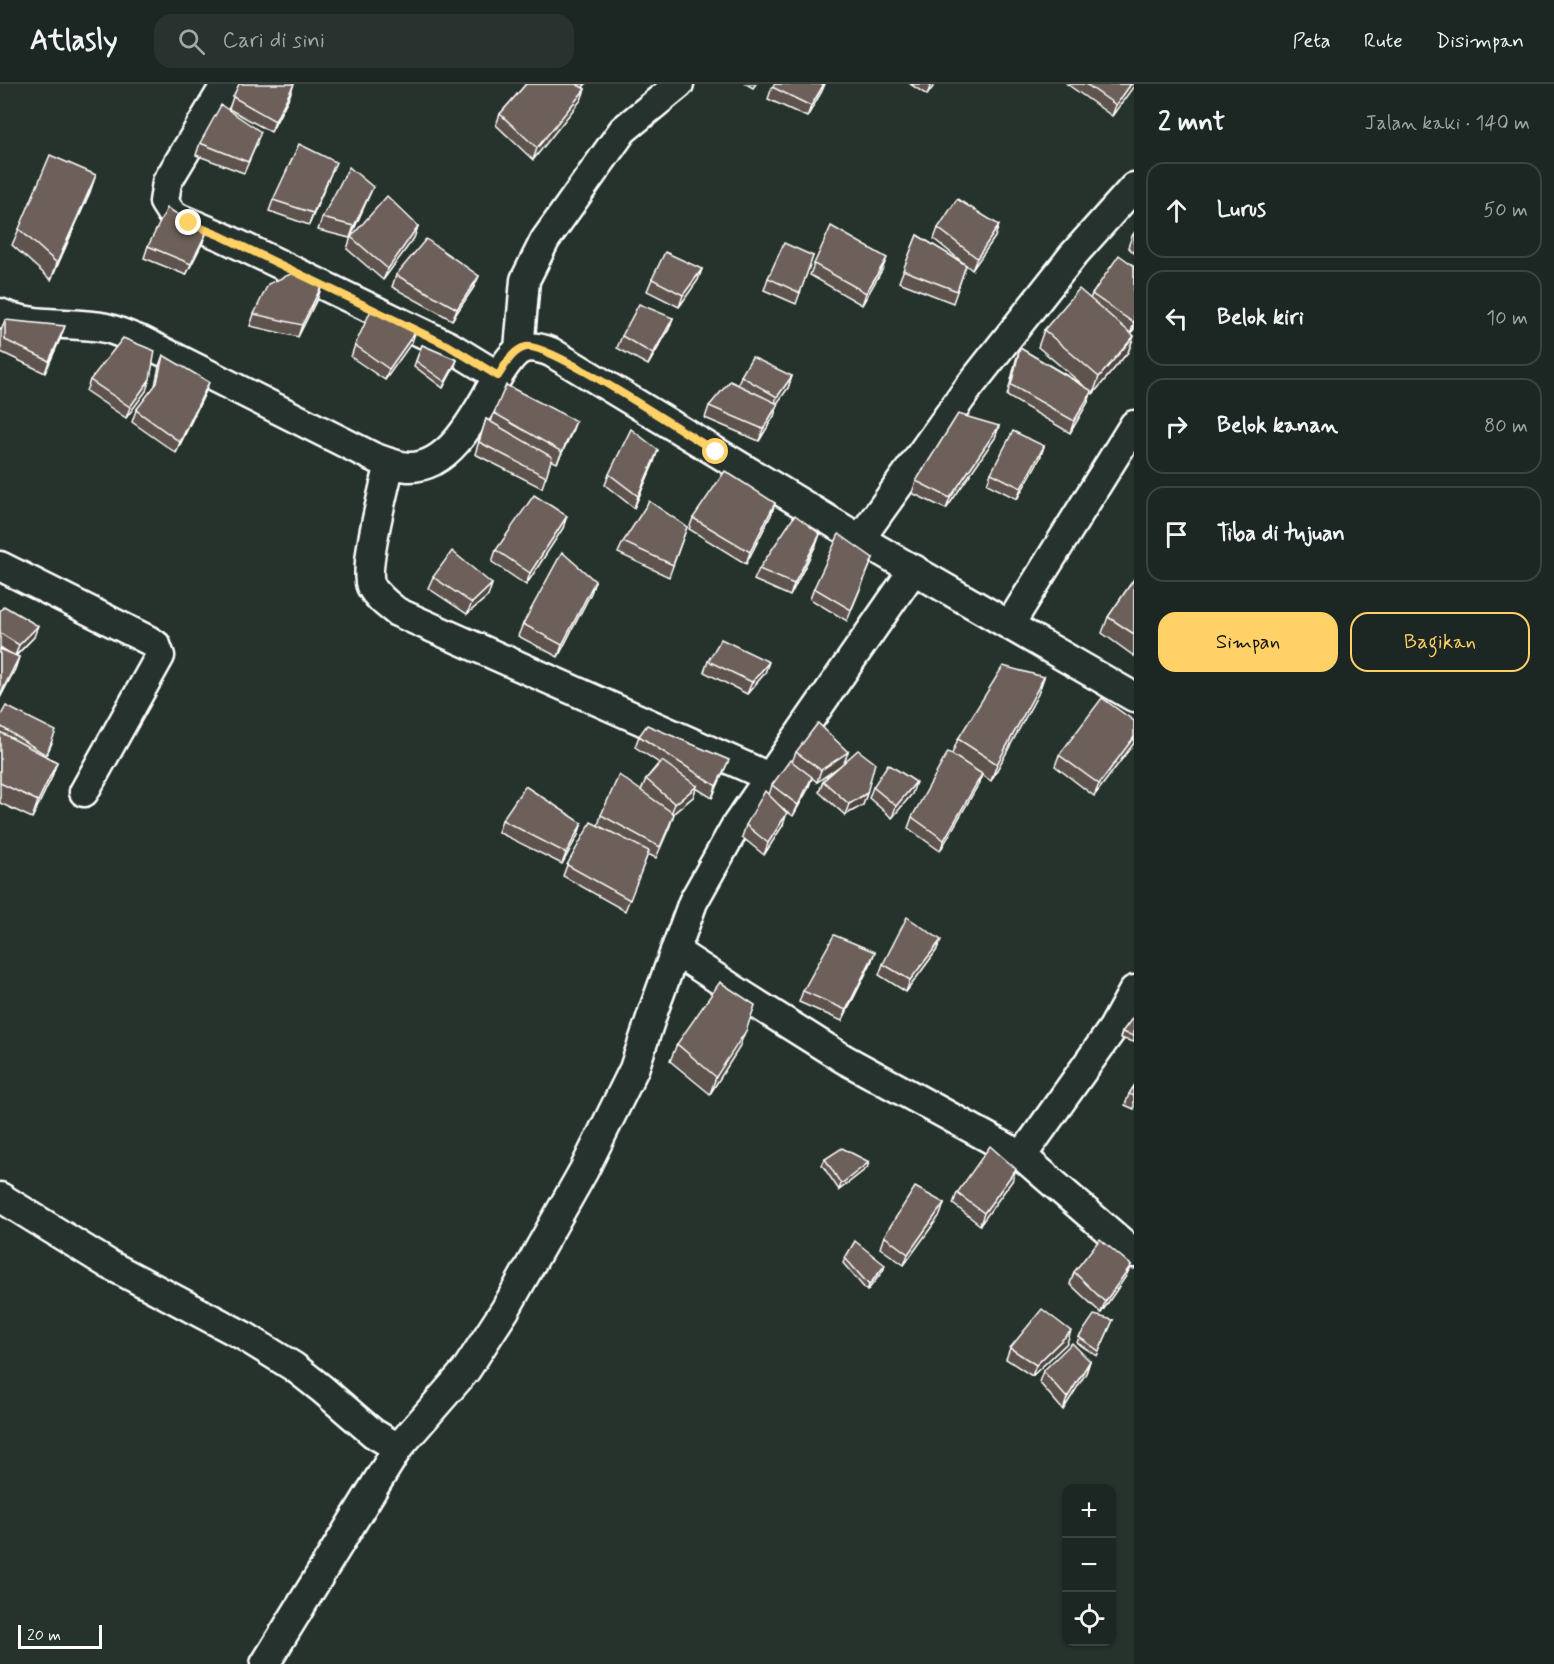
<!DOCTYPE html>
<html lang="id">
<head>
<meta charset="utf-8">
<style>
	:root { --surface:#1c2622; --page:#29322f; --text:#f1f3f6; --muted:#a0a5a5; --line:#3a4340; --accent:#ffd166 }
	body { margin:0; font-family:Mynerve,sans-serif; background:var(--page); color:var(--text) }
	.controls { position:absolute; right:18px; bottom:18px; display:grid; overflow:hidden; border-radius:12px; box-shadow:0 2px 4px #0004 }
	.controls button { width:54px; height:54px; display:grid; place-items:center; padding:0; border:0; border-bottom:2px solid var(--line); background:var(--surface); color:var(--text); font:30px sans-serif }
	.scale { position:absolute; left:18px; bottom:15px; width:84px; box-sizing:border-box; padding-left:6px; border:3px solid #fff; border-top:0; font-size:16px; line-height:21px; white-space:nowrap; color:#fff; -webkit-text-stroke:4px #26332d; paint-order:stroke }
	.stop { position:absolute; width:18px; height:18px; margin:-14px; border:4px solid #ffd166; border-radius:50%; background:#fff }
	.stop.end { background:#ffd166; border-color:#fff; box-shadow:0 2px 6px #0008 }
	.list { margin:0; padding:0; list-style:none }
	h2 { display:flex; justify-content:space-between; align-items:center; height:78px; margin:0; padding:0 24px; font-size:26px }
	h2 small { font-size:20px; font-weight:400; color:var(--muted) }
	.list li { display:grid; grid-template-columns:39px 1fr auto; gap:18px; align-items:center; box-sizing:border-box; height:96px; margin:0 12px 12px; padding:0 12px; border:2px solid var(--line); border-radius:18px }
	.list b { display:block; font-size:22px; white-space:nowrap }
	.list em { font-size:20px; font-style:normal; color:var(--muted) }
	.actions { display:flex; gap:12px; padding:18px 24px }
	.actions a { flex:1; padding:14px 0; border:2px solid var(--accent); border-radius:18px; text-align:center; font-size:21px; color:var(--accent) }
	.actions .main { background:var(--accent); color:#111 }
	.icon { flex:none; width:33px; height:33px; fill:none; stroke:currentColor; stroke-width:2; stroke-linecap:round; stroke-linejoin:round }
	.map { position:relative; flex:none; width:1134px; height:1580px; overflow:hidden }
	header { display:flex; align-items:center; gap:36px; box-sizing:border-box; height:84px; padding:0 30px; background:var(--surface); border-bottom:2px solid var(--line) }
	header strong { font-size:28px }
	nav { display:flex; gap:33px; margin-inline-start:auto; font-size:21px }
	.search { width:420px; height:54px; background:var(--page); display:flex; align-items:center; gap:15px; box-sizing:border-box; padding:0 21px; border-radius:18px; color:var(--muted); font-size:22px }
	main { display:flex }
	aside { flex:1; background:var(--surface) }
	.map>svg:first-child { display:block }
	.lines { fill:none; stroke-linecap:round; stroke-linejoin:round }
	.minor-casing { stroke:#fff; stroke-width:33 }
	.minor { stroke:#26332d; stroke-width:28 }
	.wall { fill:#5e534d; stroke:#fff; stroke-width:1.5 }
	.shaded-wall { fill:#4c443f; stroke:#fff; stroke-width:1.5 }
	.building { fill:#6d615a; stroke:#fff; stroke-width:1.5 }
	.route { stroke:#ffd166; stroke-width:8 }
</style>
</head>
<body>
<header>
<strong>Atlasly</strong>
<div class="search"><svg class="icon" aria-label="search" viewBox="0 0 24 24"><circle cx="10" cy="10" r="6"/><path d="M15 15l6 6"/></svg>Cari di sini</div>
<nav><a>Peta</a><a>Rute</a><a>Disimpan</a></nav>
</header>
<main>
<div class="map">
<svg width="1134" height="1580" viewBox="0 0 1134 1580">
	<rect width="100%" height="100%" fill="#26332d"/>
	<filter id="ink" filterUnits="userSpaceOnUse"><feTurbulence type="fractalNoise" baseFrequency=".0167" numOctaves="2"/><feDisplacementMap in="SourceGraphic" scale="12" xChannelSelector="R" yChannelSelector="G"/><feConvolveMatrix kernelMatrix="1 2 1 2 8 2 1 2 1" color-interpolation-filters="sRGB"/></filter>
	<g filter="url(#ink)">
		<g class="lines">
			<defs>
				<g id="minor">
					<path d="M226 0 167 98 164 118 171 129 178 134 221 152 449 262 498 292C514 268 520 256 551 268L860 455 1134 613"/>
					<path d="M0 229C34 244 71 237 106 244 118 247 130 253 142 257L373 373C384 377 396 382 408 383 452 385 479 324 498 292"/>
					<path d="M519 265 525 196 545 156 623 46 679 0"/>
					<path d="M390 379C385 401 363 484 371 502 377 513 387 520 397 528L769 693"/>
					<path d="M860 455 969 303 1074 170 1134 103"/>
					<path d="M0 482 148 556 156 561 160 572 84 708"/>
					<path d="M1010 540 1134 341"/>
					<path d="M675 867 744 912 844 975 1022 1072 1134 1169"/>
					<path d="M1022 1072 1113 944 1134 906"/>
					<path d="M0 1113 110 1181 244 1252 294 1283 322 1305 373 1349 398 1364 466 1286 505 1226 584 1086 634 985 654 925 693 818 735 743 914 485"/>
					<path d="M265 1580 398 1364"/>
				</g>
			</defs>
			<!-- minor casing -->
			<use href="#minor" class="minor-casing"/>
			<!-- minor -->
			<use href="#minor" class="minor"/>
		</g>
		<!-- wall -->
		<g class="wall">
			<path d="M526 0H586L583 3 585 5 581 16 533 76 496 41 500 30Z"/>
			<path d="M746 0H756L753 4Z"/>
			<path d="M910 0H935L927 11Z"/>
			<path d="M1067 0H1134L1112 32Z"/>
			<path d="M772 3 822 7 807 33 768 15Z"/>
			<path d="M290 11 271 48 229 25 233 13Z"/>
			<path d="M200 59H257L244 89 196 71Z"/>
			<path d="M331 89 309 141 269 127 273 116Z"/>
			<path d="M373 103 368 114 350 154 318 146 322 134Z"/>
			<path d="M90 108 51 196 12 161 19 145Z"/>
			<path d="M418 142 414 154 383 196 347 165 351 153Z"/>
			<path d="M938 144 995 153 972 186 934 155Z"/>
			<path d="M207 147 203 158 186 191 144 174 148 162Z"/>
			<path d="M1134 149V169L1128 163 1132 152Z"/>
			<path d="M917 151 966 181 953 219 899 198Z"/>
			<path d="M813 172 796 220 764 206 768 194Z"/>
			<path d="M814 180 882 186 862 221 810 191Z"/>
			<path d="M1134 182V245L1131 249 1134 252 1128 268 1093 310 1091 308 1088 318 1070 349 1007 312 1016 276 1020 264 1083 301 1038 263 1044 246 1090 215 1092 210Z"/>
			<path d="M702 185 698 196 679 223 647 207 652 195Z"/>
			<path d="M396 191 479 192 474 203 452 236 392 203Z"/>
			<path d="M322 201 318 213 298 253 250 242 254 230Z"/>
			<path d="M673 234 669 245 648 281 617 264 622 252Z"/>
			<path d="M5 236 61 253 45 289 1 268V247Z"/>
			<path d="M412 258 385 296 351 273 355 261Z"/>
			<path d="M422 261 457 276 443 304 414 282Z"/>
			<path d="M163 271 205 309 176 369 132 338 136 326 155 302 159 282Z"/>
			<path d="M741 292H792L788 304 777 319 774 332 759 357 705 334 709 322 738 301Z"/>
			<path d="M90 296 146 307 126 334 86 307Z"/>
			<path d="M494 329 572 348 557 379 551 376 542 404 475 370 486 335 491 338Z"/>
			<path d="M999 342 995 354 946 425 912 409 916 397Z"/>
			<path d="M1044 362 1040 374 1017 415 987 400 991 389Z"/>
			<path d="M654 378 634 424 605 401 609 390Z"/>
			<path d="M775 419 771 431 746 480 689 445 693 434Z"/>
			<path d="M687 443 669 493 618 469 623 458Z"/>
			<path d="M563 444 526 501 492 478 496 466Z"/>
			<path d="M820 450 816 461 790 512 754 496 759 485Z"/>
			<path d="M873 474 847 537 810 515 814 504Z"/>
			<path d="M433 493 492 500 488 512 467 530 428 504Z"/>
			<path d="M1134 495V572L1102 549 1108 533Z"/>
			<path d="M595 497 591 509 558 573 518 552 523 540Z"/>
			<path d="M0 527 34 553 16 572 19 573 15 585 0 614V565L11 570 0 563Z"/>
			<path d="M708 577 765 589 747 610 704 588Z"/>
			<path d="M1044 593 1038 610 991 697 982 691 978 701 940 767 908 744 912 733 952 670 958 655Z"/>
			<path d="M0 633 52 659 46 672 57 678 51 695 32 734 0 719Z"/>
			<path d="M1134 637V659L1094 712 1055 682 1059 671Z"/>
			<path d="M639 652 724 687 712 714 696 704 693 713 673 730H674L670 742 656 774 648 770 625 827 563 792 567 781 598 742 601 731 641 707 646 695 659 679 635 663Z"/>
			<path d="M796 668 844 679 867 709 863 721 845 731 819 708 823 697 842 680 817 698 812 694 808 705 793 732 777 720 783 741 764 771 742 753 746 741 769 711 772 701 792 678Z"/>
			<path d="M873 703 912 710 892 734 869 714Z"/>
			<path d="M502 736 578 751 562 780 498 748Z"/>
			<path d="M936 867 906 908 879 891 883 880Z"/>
			<path d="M871 879 842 937 799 918 803 907Z"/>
			<path d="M1134 932V958L1120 954 1122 948Z"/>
			<path d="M677 960 739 964 710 1010 670 977Z"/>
			<path d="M1134 1002V1025L1125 1021 1129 1010Z"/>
			<path d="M825 1075 867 1084 839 1106 822 1081Z"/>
			<path d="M1012 1097 980 1141 953 1120 957 1109Z"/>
			<path d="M944 1119 940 1131 904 1181 880 1164 884 1152Z"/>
			<path d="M845 1174 885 1181 883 1187 867 1207 843 1179Z"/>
			<path d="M1131 1181 1126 1192 1101 1229 1070 1200 1074 1188Z"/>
			<path d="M1113 1236 1097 1272 1077 1259 1079 1253Z"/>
			<path d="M1067 1259 1032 1292 1006 1275 1010 1264Z"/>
			<path d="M1090 1277 1086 1289 1063 1326 1039 1298 1043 1287Z"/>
		</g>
		<!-- shaded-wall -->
		<g class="shaded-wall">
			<path d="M294 0 290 11 271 48 275 37Z"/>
			<path d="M824 0H825L822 7 807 33 811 22Z"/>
			<path d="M931 0H935L927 11Z"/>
			<path d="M1131 0H1134V2L1112 32 1116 21Z"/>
			<path d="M585 5 581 16 533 76 537 64Z"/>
			<path d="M336 78 331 89 309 141 313 129Z"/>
			<path d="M96 91 90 108 51 196 57 179Z"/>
			<path d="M373 103 368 114 350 154 354 142Z"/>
			<path d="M999 141 995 153 972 186 977 174Z"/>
			<path d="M418 142 414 154 383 196 388 185Z"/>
			<path d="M207 147 203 158 186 191 191 180Z"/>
			<path d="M887 174 882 186 862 221 866 209Z"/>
			<path d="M702 185 698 196 679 223 683 211Z"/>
			<path d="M479 192 474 203 452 236 457 225Z"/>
			<path d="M322 201 318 213 298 253 302 241Z"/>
			<path d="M673 234 669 245 648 281 653 270Z"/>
			<path d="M1134 239V245L1130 251Z"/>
			<path d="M65 242 61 253 45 289 49 277Z"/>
			<path d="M416 247 412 258 385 296 389 285Z"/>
			<path d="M1134 252 1128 268 1093 310 1099 293Z"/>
			<path d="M457 276 455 282 443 304 445 298Z"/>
			<path d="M792 292 788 304 773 325 777 313Z"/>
			<path d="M150 295 146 307 126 334 130 323Z"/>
			<path d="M209 298 205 309 176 369 180 358Z"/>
			<path d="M1092 307 1088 318 1070 349 1074 337Z"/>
			<path d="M778 320 774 332 759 357 763 345Z"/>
			<path d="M576 337 572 348 557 379 562 368Z"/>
			<path d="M999 342 995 354 946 425 950 414Z"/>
			<path d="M1044 362 1040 374 1017 415 1021 404Z"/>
			<path d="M658 366 654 378 634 424 638 412Z"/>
			<path d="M775 419 771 431 746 480 750 468Z"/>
			<path d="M567 432 563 444 526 501 530 489Z"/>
			<path d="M820 450 816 461 790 512 794 500Z"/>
			<path d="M595 497 591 509 558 573 562 561Z"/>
			<path d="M492 500 488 512 467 530 472 519Z"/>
			<path d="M38 542 34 553 15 572 19 561Z"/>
			<path d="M19 573 15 585 0 614V611Z"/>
			<path d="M769 578 765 589 747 610 752 598Z"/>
			<path d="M1044 593 1038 610 991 697 997 680Z"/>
			<path d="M1134 653V659L1094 712 1099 700Z"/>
			<path d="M848 668 844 679 817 698 821 686Z"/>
			<path d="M729 676 724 687 712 714 716 702Z"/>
			<path d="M57 678 51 695 32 734 38 717Z"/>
			<path d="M982 690 978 701 940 767 944 756Z"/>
			<path d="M812 693 808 705 793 732 798 721Z"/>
			<path d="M916 698 912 710 892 734 896 722Z"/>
			<path d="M697 702 693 713 670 732 675 720Z"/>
			<path d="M867 709 863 721 845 731 849 720Z"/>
			<path d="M787 729 783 741 764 771 768 759Z"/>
			<path d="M582 739 578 751 562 780 566 769Z"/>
			<path d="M941 856 936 867 906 908 910 896Z"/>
			<path d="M875 868 871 879 842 937 846 926Z"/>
			<path d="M755 921 739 964 710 1010 716 993Z"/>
			<path d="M869 1078 867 1084 839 1106 841 1100Z"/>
			<path d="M1016 1085 1012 1097 980 1141 984 1129Z"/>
			<path d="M944 1119 940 1131 904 1181 908 1170Z"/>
			<path d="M885 1181 883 1187 867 1207 869 1201Z"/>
			<path d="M1131 1181 1126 1192 1101 1229 1105 1218Z"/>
			<path d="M1071 1247 1067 1259 1032 1292 1036 1281Z"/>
			<path d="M1090 1277 1086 1289 1063 1326 1067 1314Z"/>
		</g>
		<!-- building -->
		<g class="building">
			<path d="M239 0H294L275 37 233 13Z"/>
			<path d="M526 0H576L585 5 537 64 500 30Z"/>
			<path d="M775 0H824L811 22 772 3Z"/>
			<path d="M1086 0H1131L1116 21Z"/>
			<path d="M221 21 261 48 248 78 200 59Z"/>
			<path d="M299 60 336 78 313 129 273 116Z"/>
			<path d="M50 71 96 91 57 179 19 145Z"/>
			<path d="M349 83 373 103 354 142 322 134Z"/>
			<path d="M387 112 418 142 388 185 351 153Z"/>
			<path d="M957 115 999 141 977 174 938 144Z"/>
			<path d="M167 124 207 147 191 180 148 162Z"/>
			<path d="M831 142 887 174 866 209 814 180Z"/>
			<path d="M917 151 966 181 957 207 903 186Z"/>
			<path d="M426 155 479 192 457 225 396 191Z"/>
			<path d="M784 159 813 172 800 209 768 194Z"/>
			<path d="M665 168 702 185 683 211 652 195Z"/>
			<path d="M1119 171 1134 182V239L1092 210Z"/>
			<path d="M293 189 322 201 302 241 254 230 268 200Z"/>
			<path d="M1079 205 1134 252 1099 293 1044 246Z"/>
			<path d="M639 220 673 234 653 270 622 252Z"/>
			<path d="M372 224 416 247 389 285 355 261Z"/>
			<path d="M5 236 65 242 49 277 5 256Z"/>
			<path d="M123 254 155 267 150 295 130 323 90 296Z"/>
			<path d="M422 261 457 276 445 298 416 277Z"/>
			<path d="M1020 264 1092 307 1074 337 1011 301Z"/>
			<path d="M163 271 209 298 180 358 136 326 157 299Z"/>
			<path d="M752 273 792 292 777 313 741 292Z"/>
			<path d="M730 297 778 320 763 345 709 322Z"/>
			<path d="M506 301 576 337 562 368 494 329Z"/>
			<path d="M958 330 999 342 950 414 916 397Z"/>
			<path d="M486 335 552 373 546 393 479 358Z"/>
			<path d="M631 345 658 366 638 412 609 390Z"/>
			<path d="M1013 347 1044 362 1021 404 991 389Z"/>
			<path d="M725 387 775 419 750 468 693 434Z"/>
			<path d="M534 411 567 432 530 489 496 466Z"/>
			<path d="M649 417 687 443 673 481 623 458Z"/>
			<path d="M795 431 820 450 794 500 759 485Z"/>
			<path d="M839 450 873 474 851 526 814 504Z"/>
			<path d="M452 467 492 500 472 519 433 493Z"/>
			<path d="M562 468 595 497 562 561 523 540Z"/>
			<path d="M1134 495V550L1108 533Z"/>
			<path d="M4 522 38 542 19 561 0 549V527Z"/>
			<path d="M721 555 769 578 752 598 708 577Z"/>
			<path d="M0 565 19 573 0 611Z"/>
			<path d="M1003 582 1044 593 997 680 958 655Z"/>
			<path d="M1102 614 1134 637V653L1099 700 1059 671Z"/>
			<path d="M6 622 56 647 46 671 0 642V633Z"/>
			<path d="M818 639 848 668 821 686 796 668Z"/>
			<path d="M647 641 729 676 716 702 639 652Z"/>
			<path d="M0 648 57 678 38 717 0 699Z"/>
			<path d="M858 666 875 679 867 709 849 720 823 697Z"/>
			<path d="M948 668 982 690 944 756 912 733Z"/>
			<path d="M790 676 812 693 798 721 772 701Z"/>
			<path d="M662 677 697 702 675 720 646 695Z"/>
			<path d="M888 680 916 698 896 722 873 703Z"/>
			<path d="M619 691 674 730 660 763 601 731Z"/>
			<path d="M525 702 582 739 566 769 502 736Z"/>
			<path d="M765 707 787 729 768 759 746 741Z"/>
			<path d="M591 738 649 767 630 816 567 781Z"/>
			<path d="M907 833 941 856 910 896 883 880Z"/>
			<path d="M834 851 875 868 846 926 803 907Z"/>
			<path d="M720 898 755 921 746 947 716 993 677 960Z"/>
			<path d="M1134 932V952L1122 948Z"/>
			<path d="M1134 1002V1012L1129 1010Z"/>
			<path d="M990 1062 1016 1085 984 1129 957 1109Z"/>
			<path d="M842 1064 869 1078 841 1100 825 1075Z"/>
			<path d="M915 1103 944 1119 908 1170 884 1152Z"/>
			<path d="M1100 1155 1131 1181 1105 1218 1074 1188Z"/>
			<path d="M855 1157 885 1181 869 1201 845 1174Z"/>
			<path d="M1042 1225 1071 1247 1036 1281 1010 1264Z"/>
			<path d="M1094 1231 1113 1236 1099 1267 1079 1253Z"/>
			<path d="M1072 1259 1090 1277 1067 1314 1043 1287Z"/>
		</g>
	</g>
	<g class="lines" filter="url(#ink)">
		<!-- route -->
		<path class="route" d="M189 139 221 152 449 262 498 292C505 282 512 266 526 263 549 258 688 351 716 368"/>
	</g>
</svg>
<div class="controls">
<button>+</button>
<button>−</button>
<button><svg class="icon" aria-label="locate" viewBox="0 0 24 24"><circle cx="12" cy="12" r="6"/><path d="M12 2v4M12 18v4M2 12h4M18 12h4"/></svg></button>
</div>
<div class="scale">20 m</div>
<div class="stop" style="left:716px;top:368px"></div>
<div class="stop end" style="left:189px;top:139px"></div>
</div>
<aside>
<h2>2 mnt<small>Jalan kaki · 140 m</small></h2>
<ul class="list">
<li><svg class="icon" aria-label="ahead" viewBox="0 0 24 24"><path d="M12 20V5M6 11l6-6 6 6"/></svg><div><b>Lurus</b></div><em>50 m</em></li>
<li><svg class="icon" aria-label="left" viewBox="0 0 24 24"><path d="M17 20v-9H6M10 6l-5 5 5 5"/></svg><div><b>Belok kiri</b></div><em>10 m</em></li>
<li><svg class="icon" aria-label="right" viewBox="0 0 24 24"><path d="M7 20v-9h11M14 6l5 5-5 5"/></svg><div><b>Belok kanan</b></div><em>80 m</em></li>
<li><svg class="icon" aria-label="arrive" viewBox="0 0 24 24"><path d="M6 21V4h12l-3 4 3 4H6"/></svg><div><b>Tiba di tujuan</b></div></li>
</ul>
<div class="actions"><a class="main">Simpan</a><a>Bagikan</a></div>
</aside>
</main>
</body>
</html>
